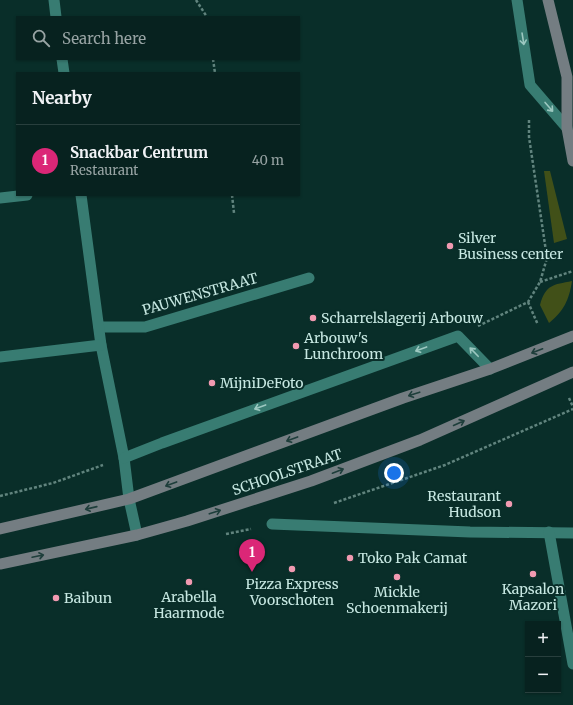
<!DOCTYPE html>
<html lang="en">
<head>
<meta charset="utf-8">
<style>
	:root { --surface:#07221f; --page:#102a28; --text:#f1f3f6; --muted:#98a4a4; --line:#283f3d; --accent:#db2777 }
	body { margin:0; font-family:Merriweather,serif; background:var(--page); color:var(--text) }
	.controls { position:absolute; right:12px; bottom:12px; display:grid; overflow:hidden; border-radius:0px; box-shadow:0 1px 3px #0004 }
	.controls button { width:36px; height:36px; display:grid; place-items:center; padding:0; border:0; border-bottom:1px solid var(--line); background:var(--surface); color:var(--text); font:20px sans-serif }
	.you { position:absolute; left:394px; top:473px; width:14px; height:14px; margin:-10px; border:3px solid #fff; border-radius:50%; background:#1a73e8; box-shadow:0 0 0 6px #1a73e833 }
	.badge { display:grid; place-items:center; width:26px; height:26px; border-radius:50%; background:var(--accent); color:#fff; font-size:13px; font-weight:700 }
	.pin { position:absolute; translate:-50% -33px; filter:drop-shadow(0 1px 2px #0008) }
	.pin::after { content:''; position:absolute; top:21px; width:14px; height:12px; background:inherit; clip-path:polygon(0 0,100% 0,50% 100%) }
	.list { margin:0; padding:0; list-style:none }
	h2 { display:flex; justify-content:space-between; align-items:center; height:52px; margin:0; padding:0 16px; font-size:17px }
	h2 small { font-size:13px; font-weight:400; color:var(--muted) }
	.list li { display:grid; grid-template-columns:26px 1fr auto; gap:12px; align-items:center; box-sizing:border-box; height:72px; padding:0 16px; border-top:1px solid var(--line) }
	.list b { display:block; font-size:15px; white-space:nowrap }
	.list p { margin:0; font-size:13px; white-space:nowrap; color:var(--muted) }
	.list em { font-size:13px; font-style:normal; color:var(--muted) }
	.icon { flex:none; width:22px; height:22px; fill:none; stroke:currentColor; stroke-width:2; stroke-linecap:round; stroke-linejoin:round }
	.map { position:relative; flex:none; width:573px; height:705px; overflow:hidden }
	.search { position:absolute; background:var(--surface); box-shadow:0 1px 3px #0004; left:16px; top:16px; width:284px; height:44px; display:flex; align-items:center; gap:10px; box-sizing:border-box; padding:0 14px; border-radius:0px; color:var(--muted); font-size:15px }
	.panel { position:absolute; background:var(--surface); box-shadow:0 1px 3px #0004; left:16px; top:72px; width:284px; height:124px; border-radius:0px }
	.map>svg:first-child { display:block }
	.green { fill:#415018 }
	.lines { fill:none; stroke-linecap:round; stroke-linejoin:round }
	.path { stroke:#61847e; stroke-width:2.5; stroke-dasharray:3 2; stroke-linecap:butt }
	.service { stroke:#387c72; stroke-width:11 }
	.pedestrian { stroke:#387c72; stroke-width:11 }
	.minor { stroke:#387c72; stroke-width:11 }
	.secondary { stroke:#747d82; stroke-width:11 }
	.oneway { stroke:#9cc8c0 }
	.oneway2 { stroke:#1e3e3b }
	.poi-dot { fill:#f19ab1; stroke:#092e29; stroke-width:1.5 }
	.labels { text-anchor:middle; stroke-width:4; stroke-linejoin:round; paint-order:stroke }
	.poi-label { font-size:14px; fill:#c7e8e2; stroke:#092e29; text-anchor:start }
	.street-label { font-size:14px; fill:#c7e8e2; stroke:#092e29 }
</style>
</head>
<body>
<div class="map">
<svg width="573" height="705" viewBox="0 0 573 705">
	<rect width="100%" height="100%" fill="#092e29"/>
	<!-- green -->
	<g class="green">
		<path d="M544 171H550L567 239 554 243Z"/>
		<path d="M572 281C569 300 564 311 549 323L540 305C546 284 553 285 572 281Z"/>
	</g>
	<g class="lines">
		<!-- path -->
		<g class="path">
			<path d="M196 0 207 17"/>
			<path d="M213 59 215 73"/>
			<path d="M232 195 234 213"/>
			<path d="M540 282 573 271"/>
			<path d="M528 302 538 325"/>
			<path d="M478 326 528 302 540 282 547 258 529 137V120"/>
			<path d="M569 398 573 407"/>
			<path d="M0 496 53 483 103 465"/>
			<path d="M334 503 445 465 573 409"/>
			<path d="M226 534 251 529"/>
		</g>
		<!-- service -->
		<g class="service">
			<path d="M0 198 27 195"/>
			<path d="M99 327H145L309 278"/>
		</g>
		<!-- pedestrian -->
		<g class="pedestrian">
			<path d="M272 524 470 532 573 533"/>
			<path d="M549 532 573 664"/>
		</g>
		<!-- minor -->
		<g class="minor">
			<path d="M54 0 56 17"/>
			<path d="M517 0 530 85 567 128"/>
			<path d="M62 59 64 73"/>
			<path d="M81 195 101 345 124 458 129 499 137 535"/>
			<path d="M0 357 101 345"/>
			<path d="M124 458 162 443 458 336 490 369"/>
		</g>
		<!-- secondary -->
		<g class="secondary">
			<path d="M548 0 567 77V128L573 161"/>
			<path d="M0 529 129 499 403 398 490 369 573 336"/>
			<path d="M0 564 137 535 187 521 311 481 420 440 573 372"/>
		</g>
	</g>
	<!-- one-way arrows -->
	<defs><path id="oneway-shaft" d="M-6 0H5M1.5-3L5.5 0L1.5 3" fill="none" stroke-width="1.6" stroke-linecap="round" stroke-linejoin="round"/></defs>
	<g class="oneway">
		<use href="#oneway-shaft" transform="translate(523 39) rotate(81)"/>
		<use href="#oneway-shaft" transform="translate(549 107) rotate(49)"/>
		<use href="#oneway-shaft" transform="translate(421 349) rotate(160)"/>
		<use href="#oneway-shaft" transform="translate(474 352) rotate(-134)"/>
		<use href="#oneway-shaft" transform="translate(260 407) rotate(160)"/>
	</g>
	<g class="oneway2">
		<use href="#oneway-shaft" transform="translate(537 351) rotate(159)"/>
		<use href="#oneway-shaft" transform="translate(414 394) rotate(162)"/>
		<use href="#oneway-shaft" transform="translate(459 423) rotate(-24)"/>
		<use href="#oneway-shaft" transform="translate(292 439) rotate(160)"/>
		<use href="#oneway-shaft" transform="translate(338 471) rotate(-21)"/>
		<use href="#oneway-shaft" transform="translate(171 484) rotate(160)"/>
		<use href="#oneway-shaft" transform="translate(91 508) rotate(167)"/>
		<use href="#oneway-shaft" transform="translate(215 512) rotate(-18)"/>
		<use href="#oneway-shaft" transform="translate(38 556) rotate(-12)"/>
	</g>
	<!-- markers -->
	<g class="poi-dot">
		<circle cx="450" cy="246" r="4"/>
		<circle cx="313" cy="318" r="4"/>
		<circle cx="296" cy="346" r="4"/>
		<circle cx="212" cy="383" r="4"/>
		<circle cx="509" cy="504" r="4"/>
		<circle cx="350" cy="558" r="4"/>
		<circle cx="292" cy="569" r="4"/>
		<circle cx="533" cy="574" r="4"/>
		<circle cx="397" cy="577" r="4"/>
		<circle cx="189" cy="582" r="4"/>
		<circle cx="56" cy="598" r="4"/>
	</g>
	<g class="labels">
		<!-- poi labels -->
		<g class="poi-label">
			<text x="458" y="243">Silver<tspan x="458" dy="16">Business center</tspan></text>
			<text x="321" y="323">Scharrelslagerij Arbouw</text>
			<text x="304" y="343">Arbouw's<tspan x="304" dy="16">Lunchroom</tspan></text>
			<text x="220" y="388">MijniDeFoto</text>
			<text x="501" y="501" text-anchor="end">Restaurant<tspan x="501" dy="16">Hudson</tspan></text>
			<text x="358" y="563">Toko Pak Camat</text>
			<text x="292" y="589" text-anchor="middle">Pizza Express<tspan x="292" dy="16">Voorschoten</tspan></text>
			<text x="533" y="594" text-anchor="middle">Kapsalon<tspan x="533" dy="16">Mazori</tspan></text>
			<text x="397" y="597" text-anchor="middle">Mickle<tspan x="397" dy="16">Schoenmakerij</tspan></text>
			<text x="189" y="602" text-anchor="middle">Arabella<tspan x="189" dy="16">Haarmode</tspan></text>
			<text x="64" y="603">Baibun</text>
		</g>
		<!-- street labels -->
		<g class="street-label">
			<text transform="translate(200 294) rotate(-16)" y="5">PAUWENSTRAAT</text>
			<text transform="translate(287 472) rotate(-19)" y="5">SCHOOLSTRAAT</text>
		</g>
	</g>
</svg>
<div class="controls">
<button>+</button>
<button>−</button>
</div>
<div class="you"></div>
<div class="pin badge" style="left:252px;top:572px">1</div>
<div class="search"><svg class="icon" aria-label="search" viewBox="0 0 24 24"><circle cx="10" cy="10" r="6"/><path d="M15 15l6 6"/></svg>Search here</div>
<section class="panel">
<h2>Nearby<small></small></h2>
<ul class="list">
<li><span class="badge">1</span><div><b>Snackbar Centrum</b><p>Restaurant</p></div><em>40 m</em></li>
</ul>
</section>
</div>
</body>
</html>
